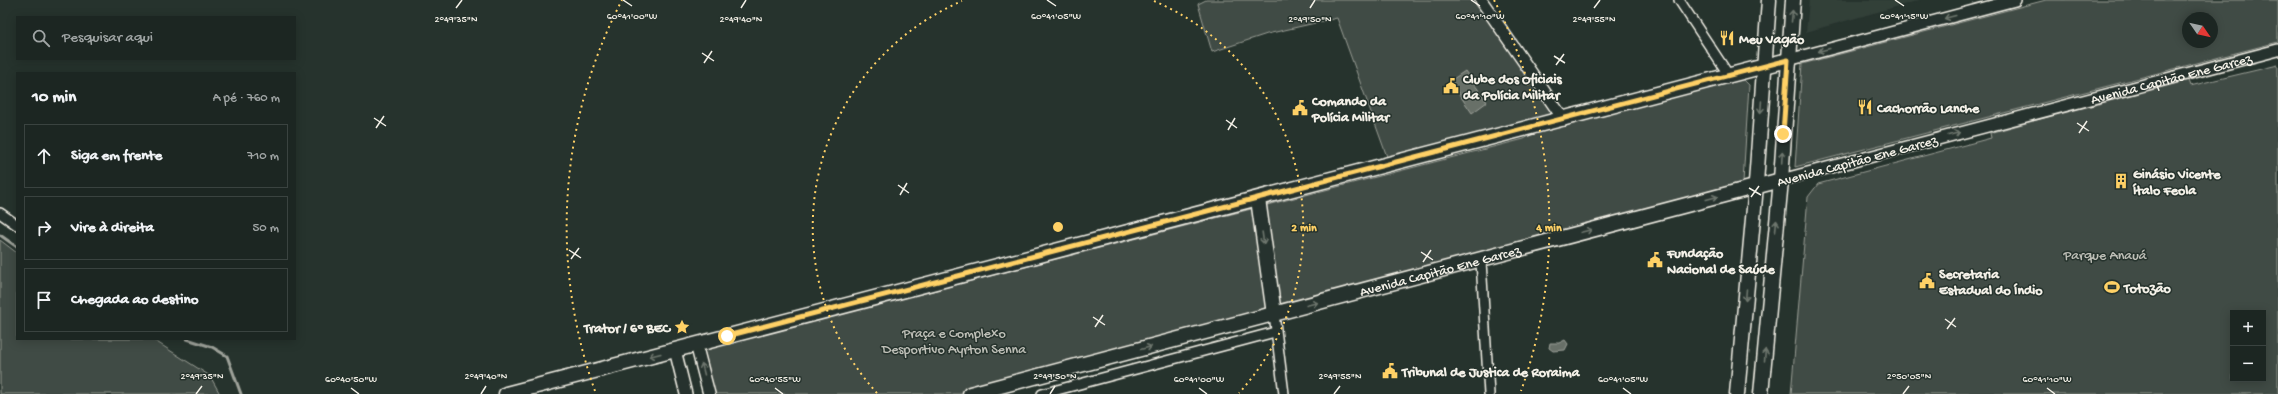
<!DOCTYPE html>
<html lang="pt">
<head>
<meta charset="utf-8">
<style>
	:root { --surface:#1c2622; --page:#29322f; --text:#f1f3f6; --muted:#a0a5a5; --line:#3a4340 }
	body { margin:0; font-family:"Gochi Hand",sans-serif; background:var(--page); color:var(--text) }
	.controls { position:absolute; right:12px; bottom:12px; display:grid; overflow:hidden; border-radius:0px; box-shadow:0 2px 10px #0003 }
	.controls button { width:36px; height:36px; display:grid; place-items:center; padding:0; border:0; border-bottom:1px solid var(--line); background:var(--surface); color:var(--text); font:20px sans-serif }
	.compass { position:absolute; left:2182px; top:12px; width:36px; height:36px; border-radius:50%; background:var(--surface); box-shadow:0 2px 10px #0003; rotate:124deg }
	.stop { position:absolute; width:12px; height:12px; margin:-9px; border:3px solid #ffd166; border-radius:50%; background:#fff }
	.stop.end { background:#ffd166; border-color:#fff; box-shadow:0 1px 4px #0008 }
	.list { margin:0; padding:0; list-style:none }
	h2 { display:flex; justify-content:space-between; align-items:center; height:52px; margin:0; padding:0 16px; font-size:17px }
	h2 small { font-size:13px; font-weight:400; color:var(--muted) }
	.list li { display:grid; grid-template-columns:26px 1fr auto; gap:12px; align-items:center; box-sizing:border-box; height:64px; margin:0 8px 8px; padding:0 8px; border:1px solid var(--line); border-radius:0px }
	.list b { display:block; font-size:15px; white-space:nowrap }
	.list em { font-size:13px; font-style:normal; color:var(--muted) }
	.icon { flex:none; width:22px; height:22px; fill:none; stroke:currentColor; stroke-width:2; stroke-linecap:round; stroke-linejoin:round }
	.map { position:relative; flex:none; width:2278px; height:394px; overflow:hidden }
	.search { position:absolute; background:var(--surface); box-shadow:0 2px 10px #0003; left:16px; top:16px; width:280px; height:44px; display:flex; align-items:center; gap:10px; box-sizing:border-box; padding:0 14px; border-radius:0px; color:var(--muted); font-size:15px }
	.panel { position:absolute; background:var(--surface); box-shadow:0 2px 10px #0003; left:16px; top:72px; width:280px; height:268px; border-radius:0px }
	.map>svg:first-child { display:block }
	.built { fill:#333f39 }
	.green { fill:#414b45; stroke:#9a9e96; fill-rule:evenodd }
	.water { fill:#676f68; stroke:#9fa39b }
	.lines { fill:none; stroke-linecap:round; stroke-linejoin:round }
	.stream { stroke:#9fa39b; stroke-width:3 }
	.minor-casing { stroke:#f4f1e8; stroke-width:12 }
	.tertiary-casing { stroke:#f4f1e8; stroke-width:14 }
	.primary-casing { stroke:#f4f1e8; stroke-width:17 }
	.minor { stroke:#26332d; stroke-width:9 }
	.tertiary { stroke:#26332d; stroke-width:11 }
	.primary { stroke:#26332d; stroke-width:14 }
	.oneway { stroke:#6e766e }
	.route { stroke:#ffd166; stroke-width:5 }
	.ticks { fill:none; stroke:#f4f1e8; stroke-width:1.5 }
	.ring { fill:none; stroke:#ffd166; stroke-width:2; stroke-dasharray:2 4 }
	.labels { text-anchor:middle; stroke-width:3; stroke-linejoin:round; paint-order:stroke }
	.poi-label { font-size:14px; font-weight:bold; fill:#f4f1e8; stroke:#26332d; text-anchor:start }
	.street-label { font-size:14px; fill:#f4f1e8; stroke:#26332d }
	.park-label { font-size:14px; fill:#bebfb7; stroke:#26332d }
	.ticks-label { font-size:10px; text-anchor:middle; fill:#f4f1e8; stroke:#26332d; stroke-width:3; stroke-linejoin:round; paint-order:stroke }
	.centre { fill:#ffd166; stroke:#26332d; stroke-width:2 }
	.ring-label { font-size:12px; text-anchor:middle; font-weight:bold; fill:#ffd166; stroke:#26332d; stroke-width:3; stroke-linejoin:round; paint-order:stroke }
</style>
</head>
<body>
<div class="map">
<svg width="2278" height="394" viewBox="0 0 2278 394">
	<rect width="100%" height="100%" fill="#26332d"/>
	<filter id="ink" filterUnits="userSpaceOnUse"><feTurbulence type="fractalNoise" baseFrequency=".025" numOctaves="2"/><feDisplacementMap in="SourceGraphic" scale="8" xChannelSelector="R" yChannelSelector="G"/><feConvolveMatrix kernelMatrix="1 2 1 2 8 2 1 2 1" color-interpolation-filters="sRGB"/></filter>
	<g filter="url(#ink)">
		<!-- built -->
		<path class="built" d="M1809 0H1920L1806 32Z"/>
		<!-- green -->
		<g class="green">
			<path d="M1206 0H1481L1564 120 1390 165 1337 18 1267 34 1212 52 1198 4Z"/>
			<path d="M2046 0H2278V42L1795 167 1802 64ZM2188 18H2212V42H2188Z"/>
			<path d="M2278 65V394H1791L1808 197 1818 184 1991 138 1990 133 2187 78 2190 86ZM2233 313H2263V379H2233Z"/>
			<path d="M1743 79 1749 85 1743 182 961 394H709L696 344 727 336 741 340 1524 139 1533 134Z"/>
			<path d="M0 240 17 253V339H152L210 376 220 394H0Z"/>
		</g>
		<!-- water -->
		<g class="water">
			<path d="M1465 71 1487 102 1472 113 1450 81Z"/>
			<path d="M1565 340 1568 344 1565 350 1553 351 1549 348 1550 343H1559Z"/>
		</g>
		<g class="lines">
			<!-- stream -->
			<g class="stream">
				<path d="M0 235 17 247"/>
				<path d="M187 339 212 347 227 356 241 394"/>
			</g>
			<defs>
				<g id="minor">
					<path d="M1679 0 1730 77"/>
					<path d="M0 213 17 225"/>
					<path d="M1481 261 1489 394"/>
					<path d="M1274 314 1284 394"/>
					<path d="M1042 394 1275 332"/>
				</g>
				<g id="tertiary">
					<path d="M1481 0 1564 120"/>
					<path d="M1788 60 2015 0"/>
					<path id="s1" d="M1781 180 2278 50"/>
					<path d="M696 344 709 394"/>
					<path d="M675 350 686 394"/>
				</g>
				<g id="primary">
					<path d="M1258 199 1274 314"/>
					<path d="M506 394 1788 60"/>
					<path id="s2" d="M970 394 1781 180"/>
					<path d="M1737 394 1755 197 1769 0"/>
					<path d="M1761 394 1781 180 1793 0"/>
				</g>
			</defs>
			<!-- minor casing -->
			<use href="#minor" class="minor-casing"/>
			<!-- tertiary casing -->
			<use href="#tertiary" class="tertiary-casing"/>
			<!-- primary casing -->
			<use href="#primary" class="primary-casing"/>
			<!-- minor -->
			<use href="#minor" class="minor"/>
			<!-- tertiary -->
			<use href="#tertiary" class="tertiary"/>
			<!-- primary -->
			<use href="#primary" class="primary"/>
		</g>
		<!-- one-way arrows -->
		<defs><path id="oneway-shaft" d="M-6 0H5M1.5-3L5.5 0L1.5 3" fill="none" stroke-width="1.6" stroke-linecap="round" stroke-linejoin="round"/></defs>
		<g class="oneway">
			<use href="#oneway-shaft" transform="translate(1792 16) rotate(-85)"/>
			<use href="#oneway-shaft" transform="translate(1950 17) rotate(165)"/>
			<use href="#oneway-shaft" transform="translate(1824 50) rotate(165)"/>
			<use href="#oneway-shaft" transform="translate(1761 107) rotate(94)"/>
			<use href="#oneway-shaft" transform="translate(1954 134) rotate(-15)"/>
			<use href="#oneway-shaft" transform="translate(1782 157) rotate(-87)"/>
			<use href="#oneway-shaft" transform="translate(1712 198) rotate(-15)"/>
			<use href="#oneway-shaft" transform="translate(1776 226) rotate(-85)"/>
			<use href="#oneway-shaft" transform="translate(1586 231) rotate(-15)"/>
			<use href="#oneway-shaft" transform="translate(1263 238) rotate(82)"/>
			<use href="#oneway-shaft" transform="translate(1746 295) rotate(95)"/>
			<use href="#oneway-shaft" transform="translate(1312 304) rotate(-14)"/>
			<use href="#oneway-shaft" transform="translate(1146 348) rotate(-15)"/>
			<use href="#oneway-shaft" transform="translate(655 355) rotate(166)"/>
			<use href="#oneway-shaft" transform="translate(1765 355) rotate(-85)"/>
			<use href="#oneway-shaft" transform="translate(703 369) rotate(-104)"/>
		</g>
	</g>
	<g class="lines" filter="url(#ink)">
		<!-- route -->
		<path class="route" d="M727 336 1788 60 1783 134"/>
	</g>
	<!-- ticks -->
	<path class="ticks" d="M623 0 632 6M1047 0 1056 6M1471 0 1480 6M1895 0 1904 6M456 8 462 0M741 8 746 0M1310 8 1315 0M1594 8 1600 0M702 53 714 61M1554 56 1565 63M704 63 712 51M1556 65 1564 54M374 118 386 126M1226 120 1237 128M2077 123 2089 131M376 128 384 116M1228 130 1235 118M2079 133 2087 121M898 185 909 193M1749 188 1761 195M900 195 907 183M1751 197 1759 186M569 250 581 258M1421 252 1433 260M571 259 579 248M1423 262 1431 250M1093 317 1105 325M1945 319 1956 327M1095 327 1103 315M1947 329 1955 318M351 388 359 394M775 388 783 394M1199 388 1207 394M1623 388 1631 394M2047 388 2055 394M196 394 202 386M481 394 486 386M1050 394 1055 386M1334 394 1340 386M1903 394 1909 386"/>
	<!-- distance rings -->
	<g class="ring">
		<path d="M877 393A246 246 0 0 1 962 1M1154 1A246 246 0 0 1 1239 393"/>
		<path d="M595 391A491 491 0 0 1 622 0M1494 0A491 491 0 0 1 1521 391"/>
	</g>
	<!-- icons -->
	<defs>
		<symbol id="restaurant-bare" viewBox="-9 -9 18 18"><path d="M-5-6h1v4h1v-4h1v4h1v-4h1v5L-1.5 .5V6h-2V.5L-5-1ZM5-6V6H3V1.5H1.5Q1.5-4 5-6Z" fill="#ffd166" stroke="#26332d" stroke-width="2.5" paint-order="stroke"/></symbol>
		<symbol id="civic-bare" viewBox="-9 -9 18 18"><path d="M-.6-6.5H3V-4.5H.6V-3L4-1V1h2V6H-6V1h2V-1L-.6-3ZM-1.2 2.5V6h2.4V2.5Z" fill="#ffd166" stroke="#26332d" stroke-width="2.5" paint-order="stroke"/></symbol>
		<symbol id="building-bare" viewBox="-9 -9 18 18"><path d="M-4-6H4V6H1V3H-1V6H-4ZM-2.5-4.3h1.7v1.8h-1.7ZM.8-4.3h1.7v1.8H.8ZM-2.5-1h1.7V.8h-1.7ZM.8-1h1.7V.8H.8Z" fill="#ffd166" stroke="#26332d" stroke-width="2.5" paint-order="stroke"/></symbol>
		<symbol id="stadium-bare" viewBox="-9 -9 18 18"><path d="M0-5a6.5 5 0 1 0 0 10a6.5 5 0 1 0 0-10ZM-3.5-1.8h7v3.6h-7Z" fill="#ffd166" stroke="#26332d" stroke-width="2.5" paint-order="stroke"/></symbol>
		<symbol id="sight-bare" viewBox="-9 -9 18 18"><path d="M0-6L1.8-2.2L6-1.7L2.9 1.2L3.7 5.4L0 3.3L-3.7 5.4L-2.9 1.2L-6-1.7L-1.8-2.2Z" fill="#ffd166" stroke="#26332d" stroke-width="2.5" paint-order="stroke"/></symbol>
	</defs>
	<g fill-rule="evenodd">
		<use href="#restaurant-bare" x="1716" y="27" width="22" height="22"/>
		<use href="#civic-bare" x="1440" y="75" width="22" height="22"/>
		<use href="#restaurant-bare" x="1854" y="96" width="22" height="22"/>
		<use href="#civic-bare" x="1289" y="97" width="22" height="22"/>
		<use href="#building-bare" x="2110" y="170" width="22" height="22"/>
		<use href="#civic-bare" x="1644" y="249" width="22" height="22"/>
		<use href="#civic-bare" x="1916" y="270" width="22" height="22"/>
		<use href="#stadium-bare" x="2101" y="276" width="22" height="22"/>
		<use href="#sight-bare" x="671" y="316" width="22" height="22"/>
		<use href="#civic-bare" x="1379" y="360" width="22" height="22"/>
	</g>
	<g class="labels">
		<!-- poi labels -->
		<g class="poi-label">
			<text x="1739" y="43">Meu Vagão</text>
			<text x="1463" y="83">Clube dos Oficiais<tspan x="1463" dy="16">da Polícia Militar</tspan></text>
			<text x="1312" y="105">Comando da<tspan x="1312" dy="16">Polícia Militar</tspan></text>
			<text x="1877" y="112">Cachorrão Lanche</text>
			<text x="2133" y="178">Ginásio Vicente<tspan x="2133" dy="16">Ítalo Feola</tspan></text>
			<text x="1667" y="257">Fundação<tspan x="1667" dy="16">Nacional de Saúde</tspan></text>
			<text x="1939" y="278">Secretaria<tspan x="1939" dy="16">Estadual do Índio</tspan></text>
			<text x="2124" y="292">Totozão</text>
			<text x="670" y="332" text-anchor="end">Trator / 6º BEC</text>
			<text x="1402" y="376">Tribunal de Justica de Roraima</text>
		</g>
		<!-- street labels -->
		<g class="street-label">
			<text dy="5" stroke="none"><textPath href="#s1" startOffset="403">Avenida Capitão Ene Garcez</textPath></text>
			<text transform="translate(1857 160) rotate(-15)" y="5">Avenida Capitão Ene Garcez</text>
			<text dy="5" stroke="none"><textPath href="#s2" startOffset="486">Avenida Capitão Ene Garcez</textPath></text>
		</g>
		<!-- park labels -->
		<g class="park-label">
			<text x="2105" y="259">Parque Anauá</text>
			<text x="954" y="337">Praça e Complexo<tspan x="954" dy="16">Desportivo Ayrton Senna</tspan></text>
		</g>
	</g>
	<g class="ticks-label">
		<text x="632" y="19">60°41'00"W</text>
		<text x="1056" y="19">60°41'05"W</text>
		<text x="1480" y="19">60°41'10"W</text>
		<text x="1904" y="19">60°41'15"W</text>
		<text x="456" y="22">2°49'35"N</text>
		<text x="741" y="22">2°49'40"N</text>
		<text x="1310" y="22">2°49'50"N</text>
		<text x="1594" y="22">2°49'55"N</text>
		<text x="202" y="379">2°49'35"N</text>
		<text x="486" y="379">2°49'40"N</text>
		<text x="1055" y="379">2°49'50"N</text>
		<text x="1340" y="379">2°49'55"N</text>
		<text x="1909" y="379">2°50'05"N</text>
		<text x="351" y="382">60°40'50"W</text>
		<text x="775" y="382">60°40'55"W</text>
		<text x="1199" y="382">60°41'00"W</text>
		<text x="1623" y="382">60°41'05"W</text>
		<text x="2047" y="382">60°41'10"W</text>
	</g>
	<circle cx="1058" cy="227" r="6" class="centre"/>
	<g class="ring-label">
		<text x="1304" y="231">2 min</text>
		<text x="1549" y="231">4 min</text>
	</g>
</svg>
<div class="controls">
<button>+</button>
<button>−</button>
</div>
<svg class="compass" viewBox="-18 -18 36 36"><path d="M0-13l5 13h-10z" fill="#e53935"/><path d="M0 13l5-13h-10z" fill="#a0a5a5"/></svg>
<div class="stop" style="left:727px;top:336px"></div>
<div class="stop end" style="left:1783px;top:134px"></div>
<div class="search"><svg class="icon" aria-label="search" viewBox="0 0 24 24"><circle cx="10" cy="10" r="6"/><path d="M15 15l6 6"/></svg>Pesquisar aqui</div>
<section class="panel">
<h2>10 min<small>A pé · 760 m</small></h2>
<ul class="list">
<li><svg class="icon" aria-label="ahead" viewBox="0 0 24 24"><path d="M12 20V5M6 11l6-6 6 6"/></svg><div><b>Siga em frente</b></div><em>710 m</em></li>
<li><svg class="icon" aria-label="right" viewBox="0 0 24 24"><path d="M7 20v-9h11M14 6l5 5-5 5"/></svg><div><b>Vire à direita</b></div><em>50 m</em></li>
<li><svg class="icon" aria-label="arrive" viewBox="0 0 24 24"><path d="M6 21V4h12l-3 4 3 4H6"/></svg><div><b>Chegada ao destino</b></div></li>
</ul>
</section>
</div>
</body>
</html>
